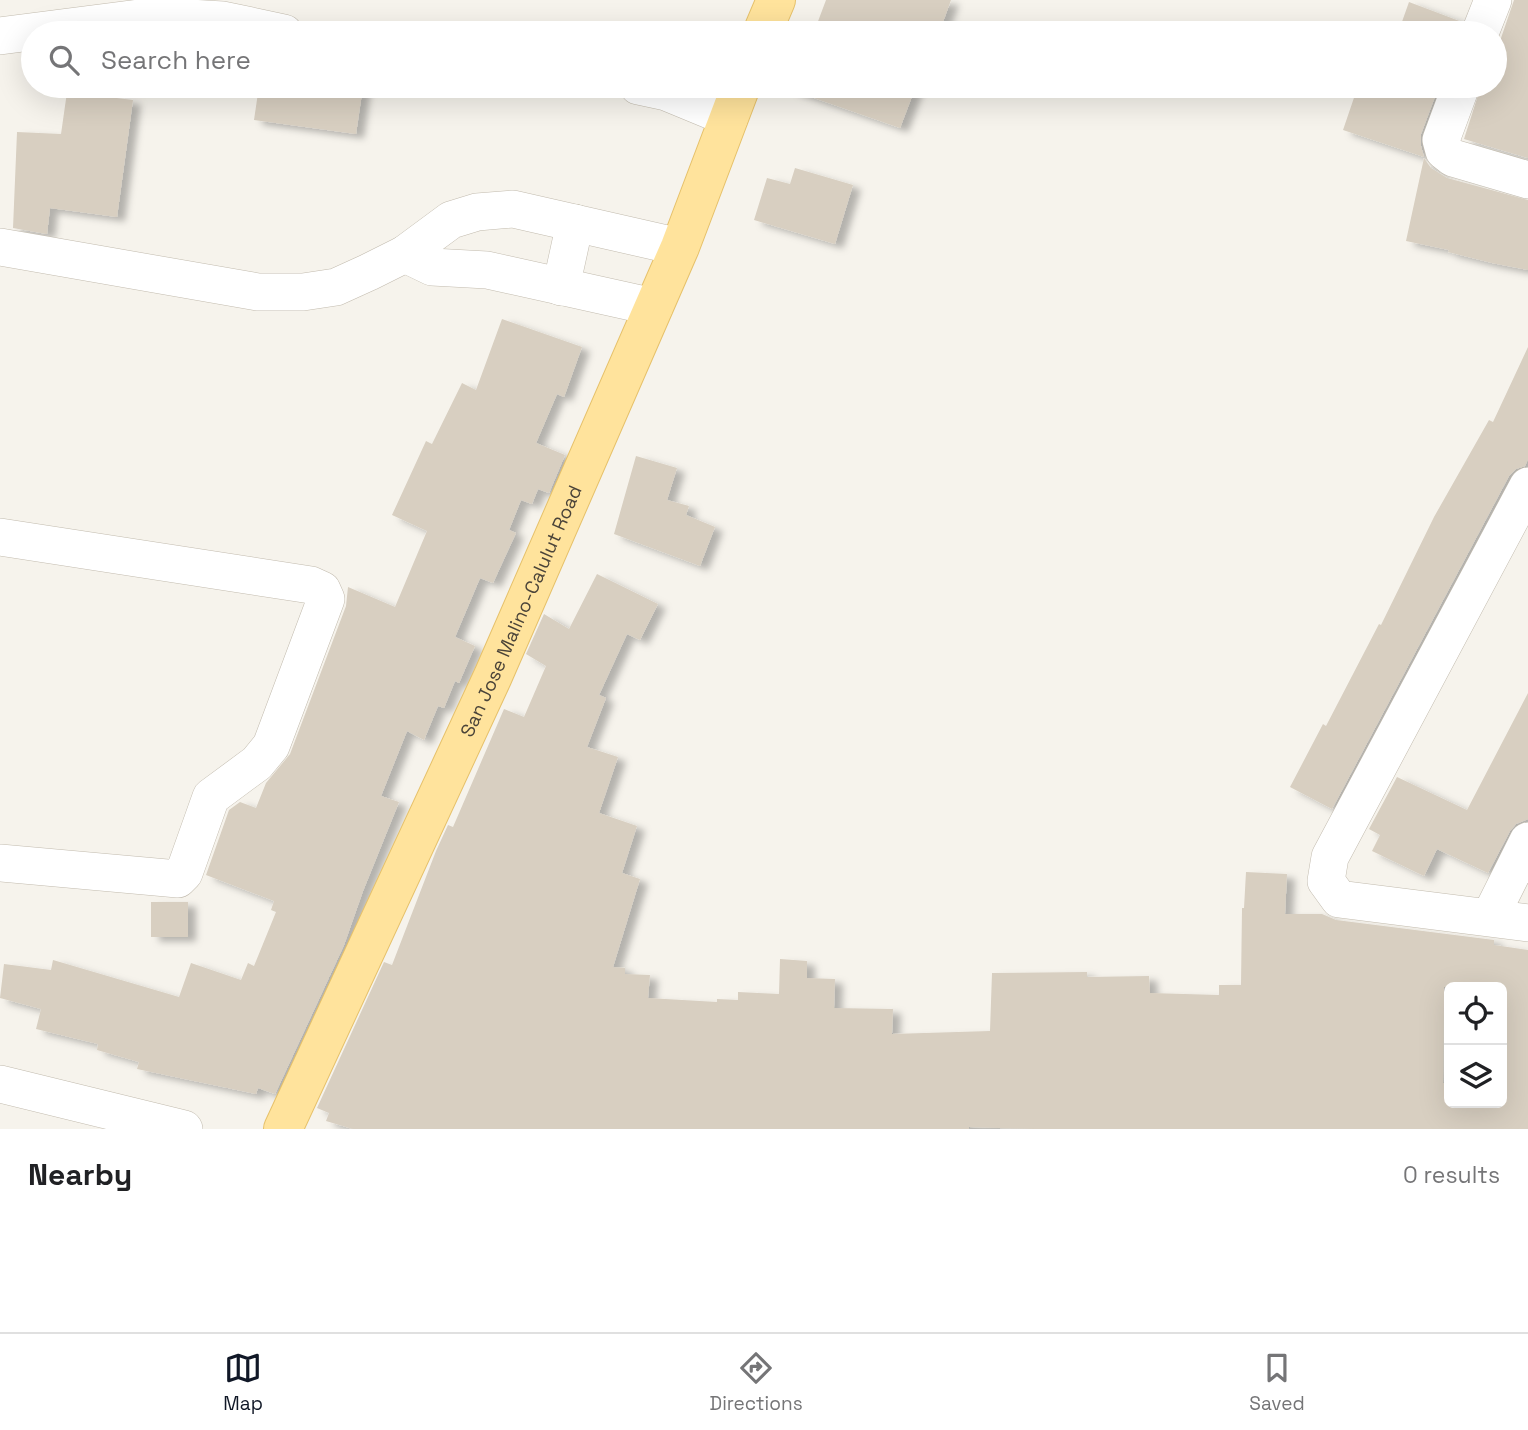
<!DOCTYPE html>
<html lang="en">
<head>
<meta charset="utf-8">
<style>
	:root { --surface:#fff; --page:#f6f6f6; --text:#202124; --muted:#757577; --line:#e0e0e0; --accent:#111827 }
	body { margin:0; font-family:"Space Grotesk",sans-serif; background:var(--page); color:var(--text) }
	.controls { position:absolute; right:21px; bottom:21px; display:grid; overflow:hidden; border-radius:10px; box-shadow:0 7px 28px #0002 }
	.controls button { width:63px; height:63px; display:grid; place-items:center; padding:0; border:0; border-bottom:2px solid var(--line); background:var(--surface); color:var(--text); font:35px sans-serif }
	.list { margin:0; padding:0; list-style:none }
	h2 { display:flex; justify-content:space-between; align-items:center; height:91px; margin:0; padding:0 28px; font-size:30px }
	h2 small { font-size:23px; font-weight:400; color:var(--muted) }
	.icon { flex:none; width:38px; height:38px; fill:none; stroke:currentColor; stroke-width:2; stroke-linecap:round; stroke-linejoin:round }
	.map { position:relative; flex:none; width:1528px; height:1129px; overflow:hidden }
	.search { position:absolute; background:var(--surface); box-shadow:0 7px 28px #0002; left:21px; right:21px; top:21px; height:77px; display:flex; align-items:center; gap:18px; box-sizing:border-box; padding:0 24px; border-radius:38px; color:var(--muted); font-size:26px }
	.sheet { height:203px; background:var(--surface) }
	nav { display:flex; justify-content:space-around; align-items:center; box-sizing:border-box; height:98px; border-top:2px solid var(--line); background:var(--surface); font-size:19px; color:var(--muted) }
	nav a { display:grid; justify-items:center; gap:4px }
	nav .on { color:var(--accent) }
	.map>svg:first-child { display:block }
	.building { fill:#d8cfc1; fill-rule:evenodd; filter:url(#shadow) }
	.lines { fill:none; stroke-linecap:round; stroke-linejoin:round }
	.minor-casing { stroke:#c2bbae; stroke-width:38 }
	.major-casing { stroke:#e6c16a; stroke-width:40 }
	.minor { stroke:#fff; stroke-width:37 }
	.major { stroke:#ffe39c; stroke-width:38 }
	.labels { text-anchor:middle; stroke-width:5; stroke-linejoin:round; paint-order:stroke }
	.street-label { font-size:19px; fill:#4b4439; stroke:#fff }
</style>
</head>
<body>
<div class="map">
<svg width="1528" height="1129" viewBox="0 0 1528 1129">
	<defs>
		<filter id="shadow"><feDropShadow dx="8" dy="4.5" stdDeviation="3.5" flood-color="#0004"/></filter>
	</defs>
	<rect width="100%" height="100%" fill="#f6f3ec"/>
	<!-- building -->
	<g class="building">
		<path d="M826 0H951L939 33H840L817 24Z"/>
		<path d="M1514 0H1528V158L1464 139 1481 86H1495V47L1500 41Z"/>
		<path d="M1409 2 1462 22 1459 33H1398Z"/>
		<path d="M259 86H363L356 134 254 120Z"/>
		<path d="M792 86H916L900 128 791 90Z"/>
		<path d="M1358 86H1439L1421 134V146L1424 157 1343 130Z"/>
		<path d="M67 92 133 100 117 217 50 208 47 234 13 228 17 132 61 134Z"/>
		<path d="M1424 158 1431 168 1447 178 1528 200V270L1492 263 1448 252 1449 250 1406 241Z"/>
		<path d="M795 168 853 185 835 244 754 220 767 178 790 184Z"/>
		<path d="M502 319 582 347 564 397 557 394 536 443 565 455 549 493 538 489 532 504 521 500 509 530 516 533 493 583 480 578 455 637 475 646 459 683 455 681 444 708 438 706 424 740 407 731 381 796 399 802 363 891 344 945 275 1094 258 1088 256 1094 137 1069 139 1062 97 1050 98 1044 36 1029 41 1009 0 998 4 964 51 970 53 960 179 997 191 963 241 980 248 963 254 966 276 912 271 910 274 901 206 875 229 810 240 802 256 808 266 783 290 754 346 606 348 587 395 607 427 531 392 515 426 441 432 444 462 383 476 390Z"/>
		<path d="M1528 347V459L1525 466 1516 469 1509 476 1332 809 1290 787 1323 724 1326 726 1379 624 1381 625 1434 517 1489 420 1493 422Z"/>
		<path d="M636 456 677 468 667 500 689 506 686 515 715 527 700 566 614 534Z"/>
		<path d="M597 574 658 604 640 640 627 634 599 695 606 698 587 747 618 757 599 813 637 826 622 873 640 879 613 967 625 968V974L650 975 648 998 717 1002V999L738 1000V992L779 994 780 959 807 961V978L835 979 834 1008 893 1009 892 1034 990 1031 992 973 1087 972V977L1149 976 1150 993 1219 995V985H1241L1242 908H1244L1246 872 1287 874 1285 914H1322L1336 920 1494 940V945L1528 950V1129H1034L969 1127V1129H353L326 1121 329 1113 317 1108 384 962 392 965 436 851 448 825 453 827 504 709 524 717 546 666 526 654 544 614 569 629ZM1444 987H1502V1103H1449V1083H1443Z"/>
		<path d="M1528 693V819L1516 824 1510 831 1488 873 1437 849 1424 876 1372 851 1380 835 1369 829 1397 777 1467 810Z"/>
		<rect x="151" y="902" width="37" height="35"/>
	</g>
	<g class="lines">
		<defs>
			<g id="minor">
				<path d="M1480 33 1493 0"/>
				<path d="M0 36 155 16 223 20 284 33"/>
				<path d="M638 86 666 92 729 118"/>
				<path d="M1461 86 1441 140 1444 151 1453 158 1528 180"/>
				<path d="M0 247 258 292H303L336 287 369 272 405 254 451 220 477 212 513 209 680 247"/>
				<path d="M405 254 432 267 487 270 654 307"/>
				<path d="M561 287 575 223"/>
				<path d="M1528 486 1330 857 1326 881 1339 899 1528 923"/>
				<path d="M0 537 311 585 322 590 326 599 271 746 257 763 211 797 184 873 178 879 0 863"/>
				<path d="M1490 917 1528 841"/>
				<path d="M0 1084 184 1129"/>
			</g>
			<g id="major">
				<path d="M762 33 776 0"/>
				<path id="s1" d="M283 1129 493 676 680 247 741 86"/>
			</g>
		</defs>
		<!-- minor casing -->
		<use href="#minor" class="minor-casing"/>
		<!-- major casing -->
		<use href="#major" class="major-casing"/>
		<!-- minor -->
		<use href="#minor" class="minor"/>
		<!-- major -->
		<use href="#major" class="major"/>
	</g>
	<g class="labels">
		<!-- street labels -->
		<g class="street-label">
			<text dy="7" stroke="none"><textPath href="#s1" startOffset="570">San Jose Malino-Calulut Road</textPath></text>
		</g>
	</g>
</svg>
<div class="controls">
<button><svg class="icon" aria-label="locate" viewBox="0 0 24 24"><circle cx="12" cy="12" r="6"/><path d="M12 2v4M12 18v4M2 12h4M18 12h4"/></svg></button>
<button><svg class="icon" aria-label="layers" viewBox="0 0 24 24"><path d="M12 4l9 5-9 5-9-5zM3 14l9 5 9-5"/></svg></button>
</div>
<div class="search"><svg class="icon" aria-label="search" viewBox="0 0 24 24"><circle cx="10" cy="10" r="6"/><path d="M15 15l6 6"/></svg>Search here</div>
</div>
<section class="sheet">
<h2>Nearby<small>0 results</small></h2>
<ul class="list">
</ul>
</section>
<nav>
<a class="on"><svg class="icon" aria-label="map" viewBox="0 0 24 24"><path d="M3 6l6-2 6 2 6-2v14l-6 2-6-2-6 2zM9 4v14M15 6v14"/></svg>Map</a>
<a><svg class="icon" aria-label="directions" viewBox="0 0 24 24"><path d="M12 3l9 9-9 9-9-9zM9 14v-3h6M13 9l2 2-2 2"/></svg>Directions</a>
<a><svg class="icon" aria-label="saved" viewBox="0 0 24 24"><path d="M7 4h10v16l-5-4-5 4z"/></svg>Saved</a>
</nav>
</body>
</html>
